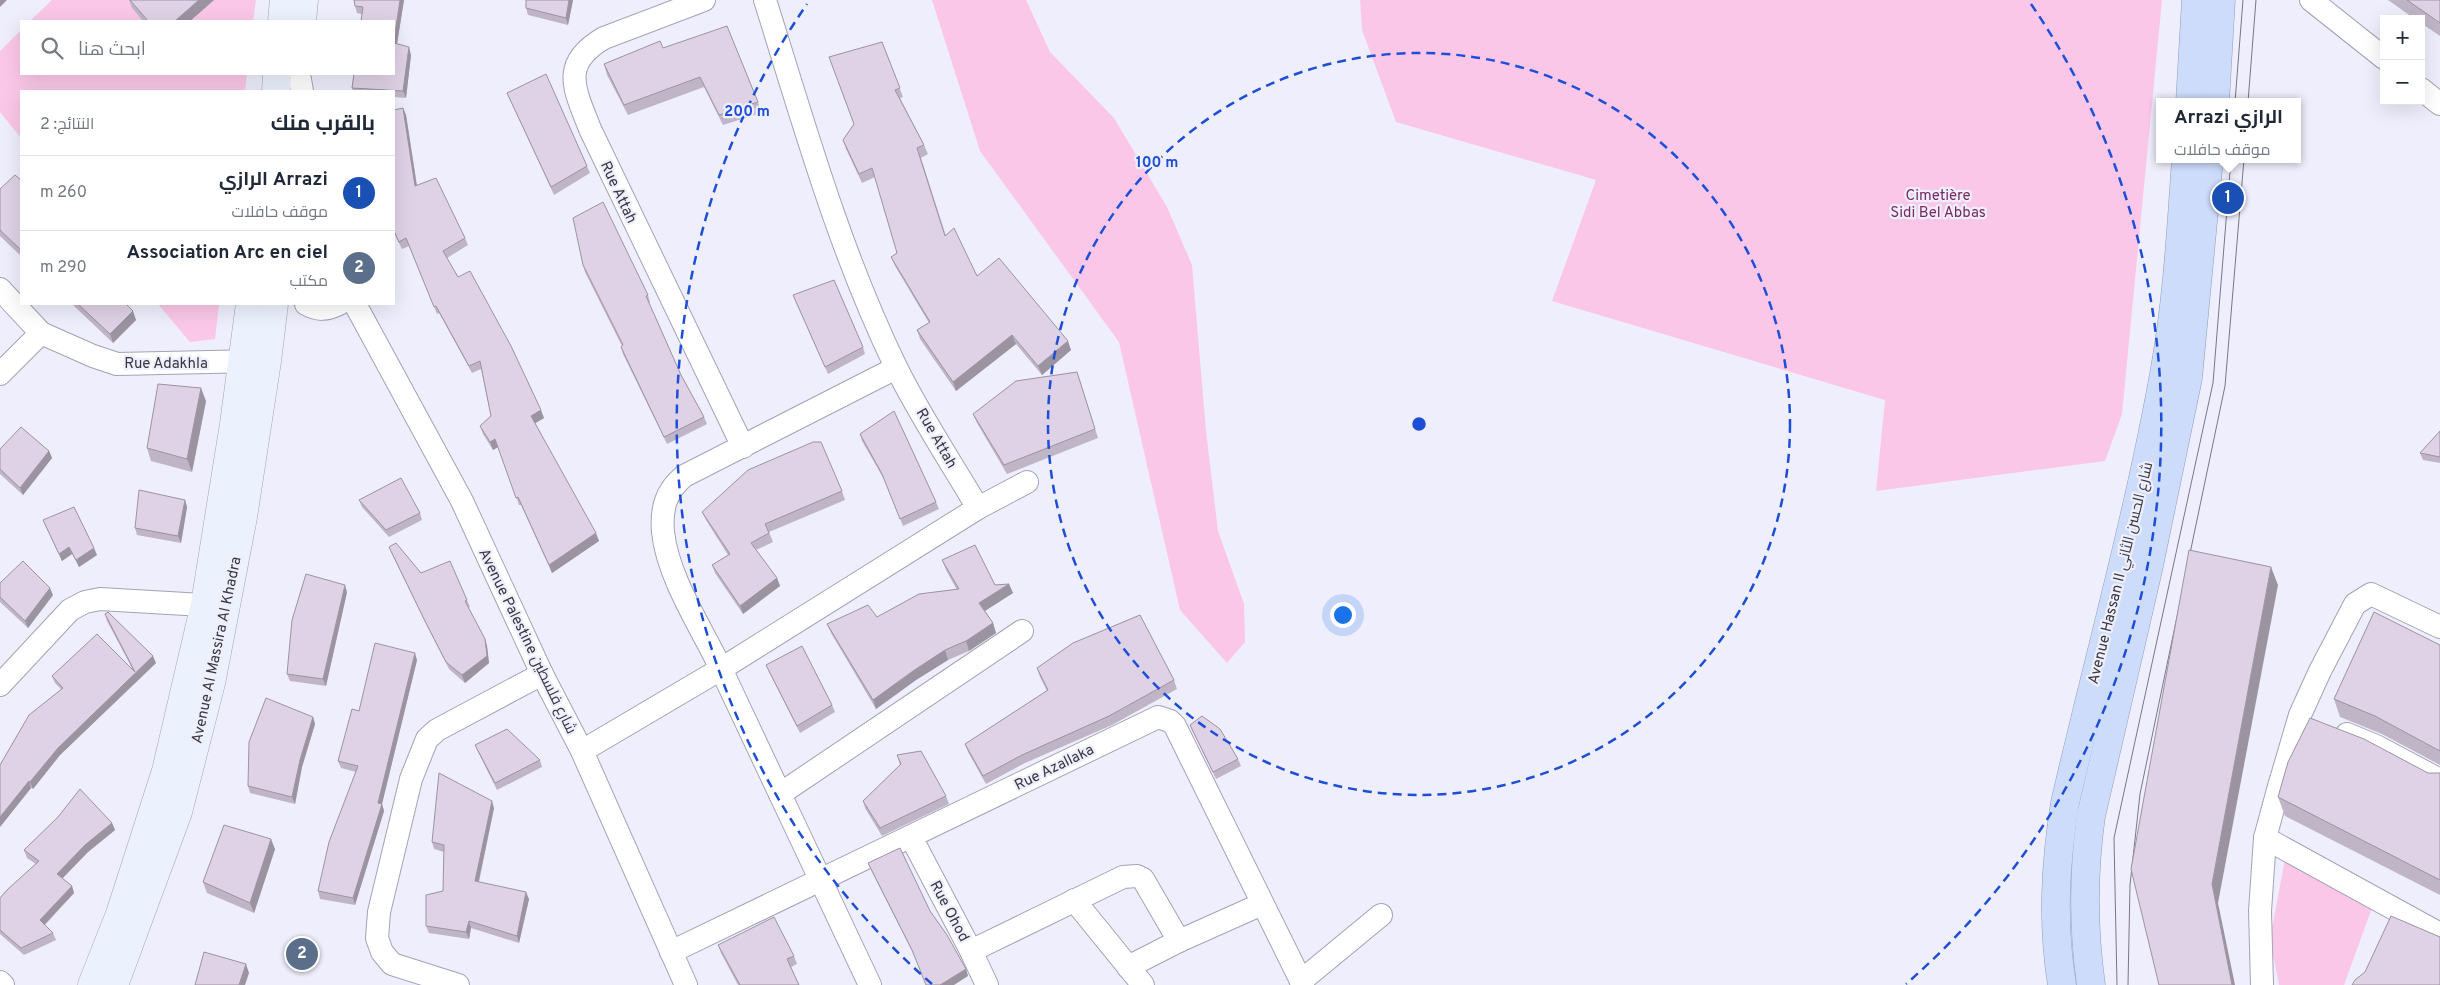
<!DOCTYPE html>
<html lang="ar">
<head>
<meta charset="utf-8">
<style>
	:root { --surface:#fff; --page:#f6f6f7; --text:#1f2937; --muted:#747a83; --line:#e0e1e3; --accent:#a5662e }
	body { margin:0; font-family:Overpass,Cairo,sans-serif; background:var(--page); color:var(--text); direction:rtl }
	.controls { position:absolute; right:15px; top:15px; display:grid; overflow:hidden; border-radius:0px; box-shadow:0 5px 20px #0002 }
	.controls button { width:45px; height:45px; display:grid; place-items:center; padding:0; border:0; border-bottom:1px solid var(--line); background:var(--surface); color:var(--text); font:25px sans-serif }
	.you { position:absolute; left:1342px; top:614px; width:18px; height:18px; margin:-12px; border:4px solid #fff; border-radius:50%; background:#1a73e8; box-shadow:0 0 0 8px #1a73e833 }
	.badge { display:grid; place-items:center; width:32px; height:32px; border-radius:50%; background:var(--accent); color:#fff; font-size:16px; font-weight:700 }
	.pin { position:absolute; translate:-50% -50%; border:2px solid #fff; box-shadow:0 1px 5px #0006 }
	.popup { position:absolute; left:2156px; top:98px; width:145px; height:65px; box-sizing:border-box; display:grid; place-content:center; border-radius:0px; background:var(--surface); filter:drop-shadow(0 1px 4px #0005); font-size:16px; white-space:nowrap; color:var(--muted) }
	.popup b { font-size:19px; color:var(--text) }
	.popup::after { content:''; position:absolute; left:50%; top:100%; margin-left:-10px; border:10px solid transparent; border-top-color:var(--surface) }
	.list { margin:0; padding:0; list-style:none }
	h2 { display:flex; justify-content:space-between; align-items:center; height:65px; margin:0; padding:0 20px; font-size:21px }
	h2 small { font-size:16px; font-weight:400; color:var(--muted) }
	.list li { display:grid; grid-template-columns:32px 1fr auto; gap:15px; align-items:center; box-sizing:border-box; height:75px; padding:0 20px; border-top:1px solid var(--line) }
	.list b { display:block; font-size:19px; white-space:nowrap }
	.list p { margin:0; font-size:16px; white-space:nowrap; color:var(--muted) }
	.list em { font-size:16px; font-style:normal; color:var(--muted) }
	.icon { flex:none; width:28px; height:28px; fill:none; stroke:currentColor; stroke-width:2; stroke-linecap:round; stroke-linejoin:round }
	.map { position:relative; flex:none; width:2440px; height:985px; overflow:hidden; direction:ltr }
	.search { position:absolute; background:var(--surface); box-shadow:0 5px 20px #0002; left:20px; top:20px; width:375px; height:55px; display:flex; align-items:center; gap:12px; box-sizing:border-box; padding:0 18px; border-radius:0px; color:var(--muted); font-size:19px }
	.panel { position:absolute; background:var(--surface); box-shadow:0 5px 20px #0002; left:20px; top:90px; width:375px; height:215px; border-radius:0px; direction:rtl }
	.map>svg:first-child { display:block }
	.green { fill:#fbc7e8 }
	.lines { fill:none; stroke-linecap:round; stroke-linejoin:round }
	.minor-casing { stroke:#a3a2b8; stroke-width:24 }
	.secondary-casing { stroke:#a3a2b8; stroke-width:29 }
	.trunk-casing { stroke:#909db7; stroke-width:29 }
	.minor { stroke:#fff; stroke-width:22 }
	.secondary { stroke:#ecf2fd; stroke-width:28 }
	.trunk { stroke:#ccdcfa; stroke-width:28 }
	.tram { stroke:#787781; stroke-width:1 }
	.wall { fill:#c0b5c6 }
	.shaded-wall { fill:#9c93a1 }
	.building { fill:#dfd2e6; stroke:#9c93a1 }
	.ring { fill:none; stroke:#1d4ed8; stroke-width:2.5; stroke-dasharray:9 6 }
	.labels { text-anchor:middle; stroke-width:4.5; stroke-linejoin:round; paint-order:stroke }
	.street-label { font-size:15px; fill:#37373f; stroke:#efeefc }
	.park-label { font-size:15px; fill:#792962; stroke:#efeefc }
	.centre { fill:#1d4ed8; stroke:#efeefc; stroke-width:2.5 }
	.ring-label { font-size:15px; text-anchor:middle; font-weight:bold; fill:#1d4ed8; stroke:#efeefc; stroke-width:4.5; stroke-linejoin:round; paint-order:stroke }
</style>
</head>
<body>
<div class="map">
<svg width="2440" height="985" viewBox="0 0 2440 985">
	<rect width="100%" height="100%" fill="#efeefc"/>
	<!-- green -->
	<g class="green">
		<path d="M52 0H256L253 21H30Z"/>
		<path d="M932 0H1026L1050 52 1114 118 1167 207 1192 265 1206 431 1218 531 1244 604 1245 642 1227 663 1180 610 1119 342 980 151Z"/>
		<path d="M1360 0H2162L2122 414 2105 461 1876 491 1885 400 1552 301 1596 180 1396 122 1362 30Z"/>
		<path d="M21 30V74H247L245 91H21V138L0 112V51Z"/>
		<path d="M158 304H219L215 339 190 342Z"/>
		<path d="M2285 859 2372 908 2344 985H2279L2270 939Z"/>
	</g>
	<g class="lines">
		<defs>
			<g id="minor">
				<path d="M704 0 604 38C559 64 575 90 590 129L743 447"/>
				<path d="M765 0C804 124 839 250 896 367 920 416 951 462 978 508"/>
				<path d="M2311 0 2384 58"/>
				<path d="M299 74 302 91"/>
				<path d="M2421 89 2440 104"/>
				<path d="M0 289 41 333 93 356 117 364 259 361"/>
				<path d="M306 304C318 311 327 310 339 304"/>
				<path d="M355 304 462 501 542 674 582 751 686 985"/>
				<path d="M0 374 41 333"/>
				<path d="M0 685 70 610 85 602 100 599 220 606"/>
				<path d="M2347 734 2376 746 2440 780"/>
				<path d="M582 751 721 669 978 508 1027 482"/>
				<path d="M780 794 1022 631"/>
				<path d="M911 837 971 951 987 985"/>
				<path d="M2265 838 2440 934"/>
				<path d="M1074 900 1143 985"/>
				<path d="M971 951 1123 877 1137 876 1143 879 1179 941"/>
				<path d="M671 952 1158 717 1170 721 1175 726 1303 985"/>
				<path d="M1128 967 1179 941 1262 904"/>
				<path d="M1301 981 1381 915"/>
				<path d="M0 982 3 985"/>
				<path d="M458 985 392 964 382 952 377 938 379 912 411 779 427 739 437 730 542 674"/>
				<path d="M870 985C820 881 772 775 722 671 702 628 668 579 663 532 661 508 666 491 684 476L896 368"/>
				<path d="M2262 985 2260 911 2265 838 2278 790 2300 715 2320 671 2355 604 2371 594 2440 627"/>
			</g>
			<g id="secondary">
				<path d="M282 21 284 0"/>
				<path d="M302 21 304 0"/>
				<path d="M276 91 277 74"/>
				<path d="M92 985 120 914 166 771 205 604 234 424 250 304"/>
				<path d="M114 985 178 812 211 683 243 517 267 361 274 304"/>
			</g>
			<g id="trunk">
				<path d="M2190 102 2196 0"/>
				<path d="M2215 102 2221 0"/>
				<path d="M2062 985C2052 923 2055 865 2065 803 2098 660 2138 518 2164 374 2177 304 2181 231 2186 159"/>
				<path d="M2091 985C2083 928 2083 873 2091 816L2148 570 2188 378 2209 159"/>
			</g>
		</defs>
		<!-- minor casing -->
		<use href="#minor" class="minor-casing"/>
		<!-- secondary casing -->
		<use href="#secondary" class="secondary-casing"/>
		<!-- trunk casing -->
		<use href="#trunk" class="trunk-casing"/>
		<!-- minor -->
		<use href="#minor" class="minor"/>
		<!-- secondary -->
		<use href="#secondary" class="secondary"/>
		<!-- trunk -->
		<use href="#trunk" class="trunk"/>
		<!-- tram -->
		<g class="tram">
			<path d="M2235 102 2243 0"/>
			<path d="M2248 102 2256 0"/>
			<path d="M2188 563 2225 386 2244 159"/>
			<path d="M2117 985 2114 838 2213 383 2231 159"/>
			<path d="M2128 985 2130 885 2140 794 2183 588"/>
		</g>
	</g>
	<!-- wall -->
	<g class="wall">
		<path d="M129 0H214L190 21H143L132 8Z"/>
		<path d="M354 0H404L397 44 411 55 406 98 394 97V91H353L352 88 362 14 357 13 355 6Z"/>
		<path d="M526 0H573L568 25 528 15 526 8Z"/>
		<path d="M2388 0H2440V36L2421 23V19H2415Z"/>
		<path d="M882 42 903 97 900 98 924 145 928 154 921 158 946 236 977 276 1071 350 1042 375 1016 344 956 391 920 339 917 330 929 323 895 266 891 257 897 253 875 177 862 183 846 149 843 140 854 124Z"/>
		<path d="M663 48 758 102 761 113 723 125 704 87 628 115 607 75 604 64Z"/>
		<path d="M507 93 587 166 590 173 554 195Z"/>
		<path d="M403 108 406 115 417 185 465 238 468 245 447 258 458 277 544 418 535 423 599 541 552 573 521 505H519L498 447 493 450 483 434 480 426 491 416 481 369 472 373 439 313 437 314 409 246 402 249 394 233V110Z"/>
		<path d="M21 180V256L0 236V189Z"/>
		<path d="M583 265 648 295 650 302 649 303 681 375 704 417 707 424 667 444 623 354 621 347 622 346 585 272Z"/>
		<path d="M793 295 863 347 865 354 828 374Z"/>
		<path d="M72 304H126L136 320 113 343Z"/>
		<path d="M1080 381 1098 438 1007 474 977 423 973 414Z"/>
		<path d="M206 401 192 472 151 461 147 448Z"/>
		<path d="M2440 431V463L2423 460 2420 453Z"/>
		<path d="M860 434 936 502 939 509 903 526 885 481 862 441Z"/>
		<path d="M0 449 49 451 52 458 23 495 0 474Z"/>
		<path d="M842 491 845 500 769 532 773 542 756 550 777 578 780 586 743 614 715 573 712 565 728 555 706 520 702 512Z"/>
		<path d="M185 500 187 507 181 543 137 535 135 528Z"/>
		<path d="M359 500 420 513 422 520 389 537 362 507Z"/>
		<path d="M43 520 97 555 79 567 72 554 62 561 46 527Z"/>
		<path d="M389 547 421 573 467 600 470 607 468 608 485 639 487 646 489 663 465 683 449 669 427 626 392 554Z"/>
		<path d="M942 560 995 585 1009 584 1013 593 985 611 993 623 996 633 969 651 948 660 916 680 876 709 831 633 827 624 877 617 957 590 946 570Z"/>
		<path d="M0 583 53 595 28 628 0 602Z"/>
		<path d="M347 592 326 686 290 681 287 674Z"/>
		<path d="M105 614 156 663 60 755 33 789 31 788 0 827 61 689 55 683 52 676 133 670 107 621Z"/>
		<path d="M2440 645V765L2382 734 2340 717 2334 699Z"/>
		<path d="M417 660 382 804 384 811 355 905 320 899 318 891 356 772 341 768 338 761 359 711Z"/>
		<path d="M766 665 832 705 835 712 800 733 769 672Z"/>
		<path d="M1037 668 1174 680 1177 689 1112 725 1025 763 986 784 968 752 965 744 1047 691 1040 677Z"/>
		<path d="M313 717 315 724 302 767 295 804 250 793 248 786Z"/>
		<path d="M1190 725 1238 759 1241 766 1216 779 1193 732Z"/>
		<path d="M475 745 540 760 542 767 497 790 478 752Z"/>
		<path d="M897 755 946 796 949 804 882 836 865 808 863 801 900 765Z"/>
		<path d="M2428 773H2440V895L2285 816 2278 797Z"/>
		<path d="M494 808 479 882 529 899 519 943 471 928 469 939 429 933 426 926 443 891 444 852 434 849 432 842Z"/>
		<path d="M112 823 115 830 88 852 62 878 72 886 74 893 45 925 53 933 56 940 24 955 0 934V898L36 864 27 858 24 850Z"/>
		<path d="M275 849 254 913 207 893 203 882Z"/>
		<path d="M868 863 966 969 968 976 915 957 871 870Z"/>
		<path d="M718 945 794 956 797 964 791 967 799 985H738L721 953Z"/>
	</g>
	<!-- shaded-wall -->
	<g class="shaded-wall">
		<path d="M0 0H7L0 7Z"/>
		<path d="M199 0H214L190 21H175Z"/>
		<path d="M400 0H404L396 50 394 45V40Z"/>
		<path d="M569 0H573L568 25 566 18Z"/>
		<path d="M409 47 411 55 406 98 403 91Z"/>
		<path d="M403 108 406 115 418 194 415 186Z"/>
		<path d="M133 311 136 320 113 343 110 334Z"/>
		<path d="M1012 335 1016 344 956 391 953 382Z"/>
		<path d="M1068 341 1071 350 1042 375 1038 366Z"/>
		<path d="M201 388 206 401 192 472 187 459Z"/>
		<path d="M541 410 544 418 534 424 531 416Z"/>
		<path d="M495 439 498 447 493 450 490 442Z"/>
		<path d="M49 451 52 458 23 495 20 488Z"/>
		<path d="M185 500 187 507 181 543 178 536Z"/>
		<path d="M596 533 599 541 552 573 549 565Z"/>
		<path d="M69 547 72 554 62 561 59 554Z"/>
		<path d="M94 548 97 555 79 567 76 560Z"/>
		<path d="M2271 567 2278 585 2218 903 2235 985H2232L2212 884Z"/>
		<path d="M777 578 780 586 743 614 740 606Z"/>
		<path d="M1009 584 1013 593 983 612 979 603Z"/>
		<path d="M345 585 347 592 326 686 323 679Z"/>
		<path d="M50 588 53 595 28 628 25 621Z"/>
		<path d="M993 623 996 633 969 651 966 641Z"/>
		<path d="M485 639 487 646 489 663 465 683 462 675Z"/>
		<path d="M945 650 948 660 916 680 876 709 873 700 913 671Z"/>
		<path d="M415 653 417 660 382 804 384 811 355 905 353 898 378 803Z"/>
		<path d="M153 656 156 663 60 755 33 789 30 782 58 748Z"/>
		<path d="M313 717 315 724 302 767 295 804 292 797 300 760Z"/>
		<path d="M29 781 31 788 0 827V817Z"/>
		<path d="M492 801 494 808 477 889 475 881Z"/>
		<path d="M112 823 115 830 88 852 60 881 57 874 85 845Z"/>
		<path d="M271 839 275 849 254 913 250 903Z"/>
		<path d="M72 886 74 893 42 927 40 920Z"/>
		<path d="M526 892 529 899 519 943 517 936Z"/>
		<path d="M469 921 471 928 469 939 466 932Z"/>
		<path d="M246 964 249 973 245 985H239Z"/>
		<path d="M966 969 968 976 954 985H940Z"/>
	</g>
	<!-- building -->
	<g class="building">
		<path d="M130 0H199L175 21H148Z"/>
		<path d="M354 0H400L394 40V21H361L363 7 355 6Z"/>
		<path d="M526 0H569L566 18 526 8Z"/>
		<path d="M2407 0H2440V23Z"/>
		<path d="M727 26 758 102 719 115 700 77 624 105 604 64 660 41 663 48Z"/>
		<path d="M882 42 900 88 895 90 924 145 917 148 945 236 954 228 977 276 999 258 1068 341 1038 366 1012 335 953 382 917 330 930 322 891 257 897 253 872 168 859 174 843 140 854 124 829 57Z"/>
		<path d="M394 43 409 47 403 91 352 88 354 74H394Z"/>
		<path d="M546 74 587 166 551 187 507 93Z"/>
		<path d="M403 108 415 186 436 178 465 238 443 251 458 277 470 271 511 346 541 410 531 416 596 533 549 565 518 497 516 498 495 439 490 442 480 426 491 416 480 361 469 366 436 306 434 307 406 238 399 242 394 231V110Z"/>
		<path d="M15 175 21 180V250L0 230V189Z"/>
		<path d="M603 202 648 295 646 296 681 375 704 417 664 437 621 347 623 345 583 265 573 218Z"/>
		<path d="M834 280 863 347 825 367 793 295Z"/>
		<path d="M78 304H126L133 311 110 334Z"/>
		<path d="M1077 372 1095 429 1004 465 973 414 1016 381Z"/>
		<path d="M158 384 201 388 187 459 147 448Z"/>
		<path d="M894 411 936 502 900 519 882 474 860 434Z"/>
		<path d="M21 427 49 451 20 488 0 469V449Z"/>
		<path d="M2440 431V457L2420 453Z"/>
		<path d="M813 442H821L842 491 765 524 769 533 751 543 777 578 740 606 712 565 730 554 702 512 748 470Z"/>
		<path d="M401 478 420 513 386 530 359 500Z"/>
		<path d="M139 490 185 500 178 536 135 528Z"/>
		<path d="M74 507 94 548 76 560 69 547 59 554 43 520Z"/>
		<path d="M396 543 421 573 450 561 467 600 465 601 485 639 487 656 462 675 446 662 424 619 389 547Z"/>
		<path d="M975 545 995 585 1009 584 979 603 993 623 966 641 945 650 913 671 873 700 827 624 868 605 877 617 919 594 959 589 942 560Z"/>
		<path d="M2189 550 2271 567 2212 884 2232 985H2159L2131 869Z"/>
		<path d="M23 561 50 588 25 621 0 597V583Z"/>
		<path d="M306 574 345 585 323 679 287 674 292 620Z"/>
		<path d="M108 612 153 656 58 748 30 782 29 781 0 817V765L29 715 63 688 52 676 97 634 135 672 105 614Z"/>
		<path d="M2374 612 2440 645V751L2375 716 2334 699Z"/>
		<path d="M1140 615 1174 680 1109 716 1022 755 983 776 965 744 1048 690 1037 668 1073 643Z"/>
		<path d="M375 643 415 653 378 803 382 804 353 898 318 891 329 842 358 766 338 761 352 709 359 711Z"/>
		<path d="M802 646 832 705 797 726 766 665Z"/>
		<path d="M266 698 313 717 300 760 292 797 248 786 249 742Z"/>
		<path d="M1202 716 1220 729 1238 759 1213 772 1190 725Z"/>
		<path d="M2310 718 2364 739 2428 773H2440V880L2278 797 2288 762Z"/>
		<path d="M507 729 540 760 495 783 475 745Z"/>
		<path d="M921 751 946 796 880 828 863 801 901 764 897 755Z"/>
		<path d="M439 773 492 801 475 881 526 892 517 936 469 921 466 932 426 926V895L443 891 444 845 432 842Z"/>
		<path d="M80 789 112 823 85 845 57 874 72 886 40 920 53 933 21 948 0 930V898L8 889 39 861 24 850 58 817Z"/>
		<path d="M224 825 271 839 250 903 203 882Z"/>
		<path d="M900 848 930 911 947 935 966 969 940 985H926L912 950 868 863Z"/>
		<path d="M2391 916 2440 937V985H2352L2355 980 2365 972Z"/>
		<path d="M774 917 794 956 787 959 799 985H740L718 945Z"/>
		<path d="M204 952 246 964 239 985H195Z"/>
	</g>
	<!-- distance rings -->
	<g class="ring">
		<circle cx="1419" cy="424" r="371"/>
		<path d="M932 984A742 742 0 0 1 807 4M2031 4A742 742 0 0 1 1906 984"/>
	</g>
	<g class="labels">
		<!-- street labels -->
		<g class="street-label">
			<text transform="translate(619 192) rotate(65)" y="5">Rue Attah</text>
			<text x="166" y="368">Rue Adakhla</text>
			<text transform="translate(937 438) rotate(60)" y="5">Rue Attah</text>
			<text transform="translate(2120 573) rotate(-76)" y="5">Avenue Hassan II شارع الحسن الثاني</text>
			<text transform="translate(528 641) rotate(64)" y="5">Avenue Palestine شارع فلسطين</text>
			<text transform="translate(216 650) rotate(-78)" y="5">Avenue Al Massira Al Khadra</text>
			<text transform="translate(1054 767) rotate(-26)" y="5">Rue Azallaka</text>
			<text transform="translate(950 911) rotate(62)" y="5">Rue Ohod</text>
		</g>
		<!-- park labels -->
		<g class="park-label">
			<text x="1938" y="200">Cimetière<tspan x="1938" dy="17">Sidi Bel Abbas</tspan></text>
		</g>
	</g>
	<circle cx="1419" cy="424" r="8" class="centre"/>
	<g class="ring-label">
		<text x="747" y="116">200 m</text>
		<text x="1157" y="167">100 m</text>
	</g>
</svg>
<div class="controls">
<button>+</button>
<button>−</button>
</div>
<div class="you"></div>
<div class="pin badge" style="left:2228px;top:198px;background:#1a4fb4">1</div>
<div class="popup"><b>Arrazi الرازي</b>موقف حافلات</div>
<div class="pin badge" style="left:302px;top:954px;background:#5c6f8a">2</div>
<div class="search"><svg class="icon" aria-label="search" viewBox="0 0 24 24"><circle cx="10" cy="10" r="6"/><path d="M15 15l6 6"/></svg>ابحث هنا</div>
<section class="panel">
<h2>بالقرب منك<small>النتائج: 2</small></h2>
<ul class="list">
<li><span class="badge" style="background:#1a4fb4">1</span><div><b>Arrazi الرازي</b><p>موقف حافلات</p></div><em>260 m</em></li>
<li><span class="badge" style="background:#5c6f8a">2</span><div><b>Association Arc en ciel</b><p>مكتب</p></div><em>290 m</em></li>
</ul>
</section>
</div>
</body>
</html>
